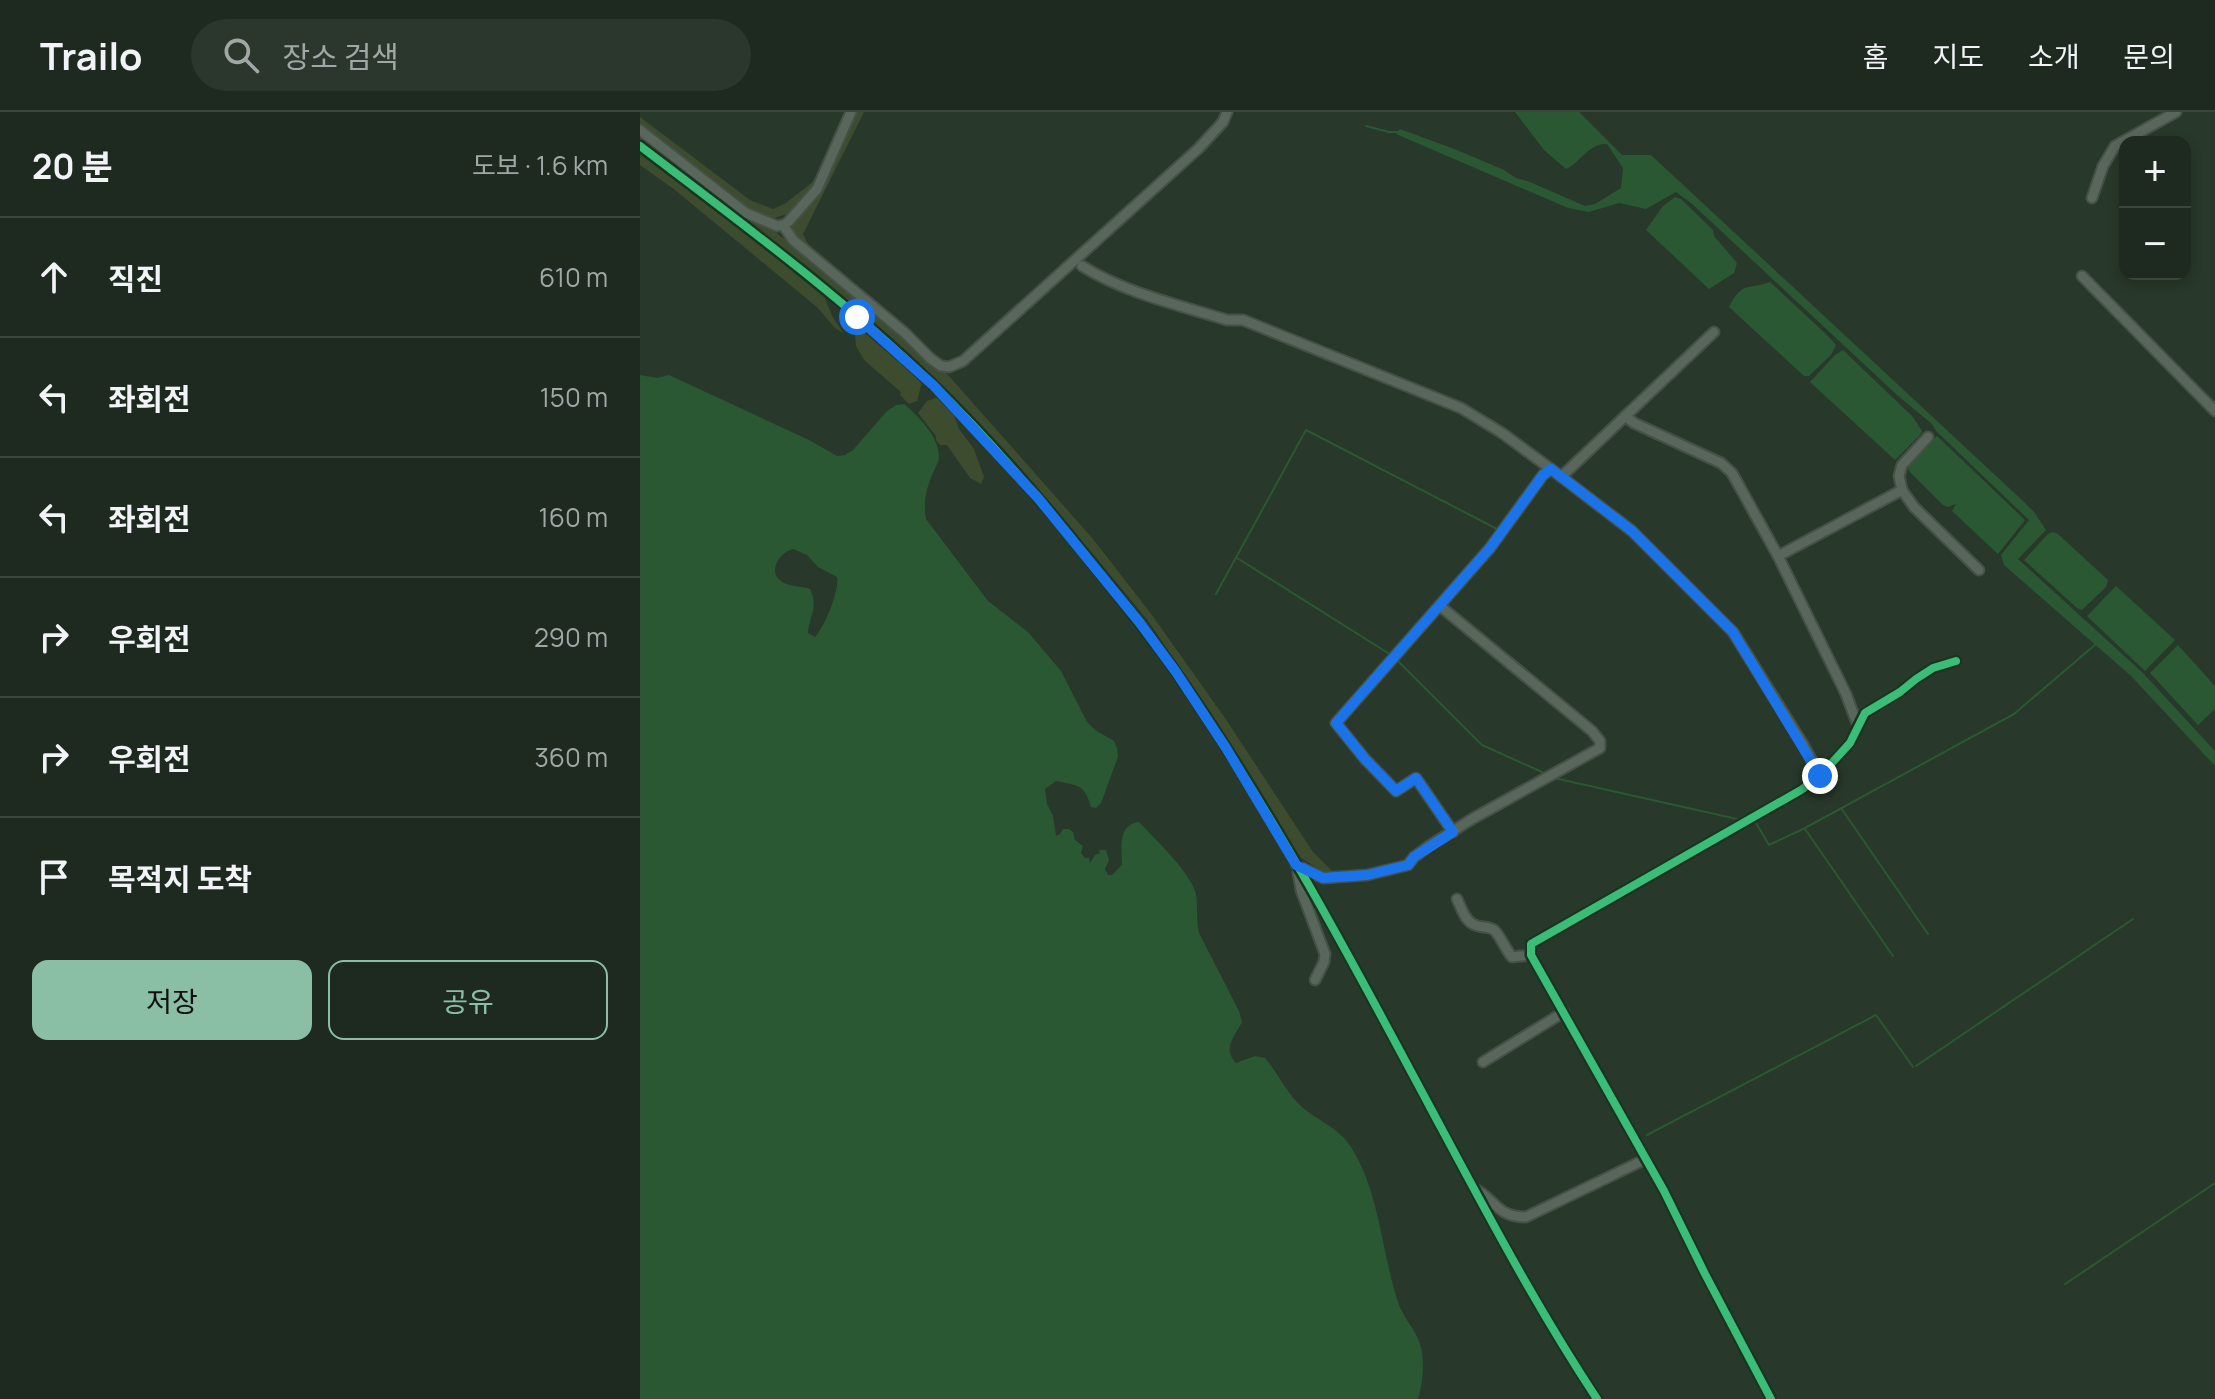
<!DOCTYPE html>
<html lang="ko">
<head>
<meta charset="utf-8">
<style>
	:root { --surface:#1e2a20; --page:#2b362d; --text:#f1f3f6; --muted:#a1a7a5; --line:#3c463e; --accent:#8abfa5 }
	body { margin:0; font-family:Manrope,"Noto Sans KR",sans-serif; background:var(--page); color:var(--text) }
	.controls { position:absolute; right:24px; top:24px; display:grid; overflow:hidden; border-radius:16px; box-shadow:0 4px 12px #0003 }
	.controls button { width:72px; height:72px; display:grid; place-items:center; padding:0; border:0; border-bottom:2px solid var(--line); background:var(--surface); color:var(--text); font:40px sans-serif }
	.stop { position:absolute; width:24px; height:24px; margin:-18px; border:6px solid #1a73e8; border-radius:50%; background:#fff }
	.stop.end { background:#1a73e8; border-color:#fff; box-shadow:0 2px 8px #0008 }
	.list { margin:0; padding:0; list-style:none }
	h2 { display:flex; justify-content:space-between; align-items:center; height:104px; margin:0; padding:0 32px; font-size:34px }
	h2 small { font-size:26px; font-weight:400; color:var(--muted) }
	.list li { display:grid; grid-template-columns:52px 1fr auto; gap:24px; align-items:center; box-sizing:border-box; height:120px; padding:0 32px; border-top:2px solid var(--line) }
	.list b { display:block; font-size:30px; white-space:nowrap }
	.list em { font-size:26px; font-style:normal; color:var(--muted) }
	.actions { display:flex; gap:16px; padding:24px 32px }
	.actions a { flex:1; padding:18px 0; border:2px solid var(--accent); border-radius:16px; text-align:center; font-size:28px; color:var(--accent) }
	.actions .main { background:var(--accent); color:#111 }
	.icon { flex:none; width:44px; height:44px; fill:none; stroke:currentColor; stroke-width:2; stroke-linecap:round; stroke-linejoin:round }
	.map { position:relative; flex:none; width:1575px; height:1287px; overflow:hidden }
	header { display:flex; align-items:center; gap:48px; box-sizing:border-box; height:112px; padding:0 40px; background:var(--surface); border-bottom:2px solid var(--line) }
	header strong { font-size:38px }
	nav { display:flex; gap:44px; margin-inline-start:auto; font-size:28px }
	.search { width:560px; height:72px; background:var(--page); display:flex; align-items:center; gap:20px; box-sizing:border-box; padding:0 28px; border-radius:44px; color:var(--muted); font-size:30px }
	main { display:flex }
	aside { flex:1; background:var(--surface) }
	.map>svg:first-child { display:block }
	.green { fill:#3d4c2f }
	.water { fill:#2a5832; fill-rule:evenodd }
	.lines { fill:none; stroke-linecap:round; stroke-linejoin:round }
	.stream { stroke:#2a5832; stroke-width:2 }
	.minor-casing { stroke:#455147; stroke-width:13 }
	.minor { stroke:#59665c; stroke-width:9 }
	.cycleway-casing { stroke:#1b341f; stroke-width:13 }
	.cycleway { stroke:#3abd76; stroke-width:8 }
	.route { stroke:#1a73e8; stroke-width:10 }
</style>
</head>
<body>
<header>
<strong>Trailo</strong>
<div class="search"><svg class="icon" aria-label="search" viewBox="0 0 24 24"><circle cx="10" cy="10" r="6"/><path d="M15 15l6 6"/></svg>장소 검색</div>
<nav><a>홈</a><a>지도</a><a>소개</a><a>문의</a></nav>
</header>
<main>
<aside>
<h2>20 분<small>도보 · 1.6 km</small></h2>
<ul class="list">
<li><svg class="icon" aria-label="ahead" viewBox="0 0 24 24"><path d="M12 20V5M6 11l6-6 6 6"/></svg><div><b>직진</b></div><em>610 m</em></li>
<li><svg class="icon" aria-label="left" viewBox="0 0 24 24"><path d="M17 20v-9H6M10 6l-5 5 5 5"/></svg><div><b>좌회전</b></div><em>150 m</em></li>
<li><svg class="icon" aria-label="left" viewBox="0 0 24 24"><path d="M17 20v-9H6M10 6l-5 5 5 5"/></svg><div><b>좌회전</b></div><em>160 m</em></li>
<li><svg class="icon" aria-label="right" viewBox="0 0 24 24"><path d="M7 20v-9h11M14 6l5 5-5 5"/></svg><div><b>우회전</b></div><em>290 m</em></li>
<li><svg class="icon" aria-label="right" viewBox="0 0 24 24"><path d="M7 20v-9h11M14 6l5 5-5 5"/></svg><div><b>우회전</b></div><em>360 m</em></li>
<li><svg class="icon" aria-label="arrive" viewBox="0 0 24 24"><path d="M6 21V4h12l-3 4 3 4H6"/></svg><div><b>목적지 도착</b></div></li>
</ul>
<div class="actions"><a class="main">저장</a><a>공유</a></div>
</aside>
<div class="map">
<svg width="1575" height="1287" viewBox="0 0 1575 1287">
	<rect width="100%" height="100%" fill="#28382a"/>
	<!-- green -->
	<g class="green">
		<path d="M216 0H224L163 122 170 136 156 128 151 120 153 111 183 68Z"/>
		<path d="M0 5 110 88 133 97 146 91 175 68 166 85 147 102 135 106 110 100 0 13Z"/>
		<path d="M0 40 107 121 185 186 192 204 204 222 194 215 178 196 35 78 0 53Z"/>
		<path d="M101 104C120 106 138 123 153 133L309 264 453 427 512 503 585 606 673 740 696 763 684 761 657 743 582 620 509 510 454 443 379 357 302 276 250 228Z"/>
		<path d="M199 199 282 270 277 289 269 292 260 283 261 280 224 248 216 234 215 223Z"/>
		<path d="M298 285 313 300 319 317 334 337 344 365 341 372 330 366 307 333H300L296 328V324L278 301 287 289Z"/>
	</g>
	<!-- water -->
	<g class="water">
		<path d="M875 0H939L982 43H1011L1382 388 1394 400 1406 418 1378 447 1503 561 1575 639V654L1491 564 1364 453 1361 443 1389 408 1296 319 1292 312 1257 283 1051 91 1036 80 1006 97 979 91 949 100 928 96 756 22 760 17 817 38 864 58 876 66 890 70 945 94 955 92 981 76 983 56 967 32C949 31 941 50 926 57L904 38Z"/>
		<path d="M1035 85 1041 87 1073 118 1074 124 1097 151 1094 161 1069 177 1006 118 1023 94Z"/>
		<path d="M1130 170 1187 223 1196 233 1191 243 1169 264H1164L1089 195C1102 169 1108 178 1130 170Z"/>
		<path d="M1203 238 1272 304 1282 319 1280 323 1255 348 1170 270 1195 243Z"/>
		<path d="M0 263 17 266 29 263 169 328 197 344 205 343 213 338 247 299 256 293 264 292C278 304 299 324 299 345 299 350 294 358 292 363 286 378 283 391 286 407L348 489 388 520 421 559 447 610 455 618 474 629 477 636 478 645 461 691 456 696 451 695C444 671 438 674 416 669L405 677 407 692 413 704 416 724 420 722 423 717H429L433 720 435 728 443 734 441 741 445 746H449L450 751 455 743 460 741 459 738H466L469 748 465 757 468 763H472L482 753C482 736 477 713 499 710 515 727 551 761 556 782 558 795 556 808 559 821L599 899 602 910C595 924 582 936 596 951L615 944 625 946C638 961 647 982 662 995 677 1008 697 1015 709 1032 740 1078 741 1139 758 1190 763 1206 776 1218 780 1232 785 1248 783 1272 778 1287H0ZM153 437 167 443 178 455 197 465C200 477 184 517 175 525L168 521C169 503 179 497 170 477 162 474 152 475 144 471 126 462 138 441 153 437Z"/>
		<path d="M1297 324 1385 408 1358 442 1312 399 1316 392 1308 395 1303 393 1268 358C1271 344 1286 334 1297 324Z"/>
		<path d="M1413 420 1418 422 1468 468 1466 475 1442 498 1437 496 1384 448 1408 422Z"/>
		<path d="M1476 474 1535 528 1505 559 1447 504Z"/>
		<path d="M1538 533 1575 574V597L1558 613 1510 561Z"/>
	</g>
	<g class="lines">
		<!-- stream -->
		<g class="stream">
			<path d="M726 14 749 20H760"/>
			<path d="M597 446 751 543"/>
			<path d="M576 482 666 318 857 417"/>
			<path d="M756 547 842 633 904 661"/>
			<path d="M914 666 1097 707"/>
			<path d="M1201 696 1288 822"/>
			<path d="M1115 709 1129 733 1165 716 1374 602 1456 532"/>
			<path d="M1165 717 1253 844"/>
			<path d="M1276 954 1493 807"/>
			<path d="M1007 1023 1236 903 1273 955"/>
			<path d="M1425 1172 1575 1071"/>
		</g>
		<defs>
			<g id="minor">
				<path d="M0 18 106 101"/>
				<path d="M0 34C100 110 202 185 292 272 346 324 395 381 442 439 474 479 506 518 535 559 631 697 711 847 790 995 843 1094 895 1193 957 1287"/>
				<path d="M1452 86 1463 54 1475 34 1536 0"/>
				<path d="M89 103 106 101 137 114 143 113 148 110 177 77 211 0"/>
				<path d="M143 113 153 128 265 221 291 247 301 254 309 255 323 249 559 36 583 10 587 0"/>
				<path d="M442 154C485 181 539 193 587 208H603L821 296 862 321 911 357 992 419 1093 520 1164 634 1180 664"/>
				<path d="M1442 164 1575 299"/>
				<path d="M985 304 994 311 1081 351 1092 361 1138 444 1206 582 1218 614"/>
				<path d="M1288 325 1262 353 1259 364 1262 378 1274 395 1339 458"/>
				<path d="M921 365 1074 220"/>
				<path d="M1138 444 1262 378"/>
				<path d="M813 720 776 666 756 679 725 647 696 611 850 436 903 363 911 357"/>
				<path d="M656 753 683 766 727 763 768 753 774 745 789 734 832 707 960 636V629L952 619 800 494"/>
				<path d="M658 761 661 778 685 842 684 850 675 868"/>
				<path d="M817 787C821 795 825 810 835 813 841 816 848 814 854 818 860 823 865 837 872 845L891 843"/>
				<path d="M843 950 924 900"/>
				<path d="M837 1078C857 1090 858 1105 886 1105L1006 1047"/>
				<path d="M1131 1287 1065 1162 1024 1079 891 843V832L1161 678 1180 664 1210 631 1225 601 1260 580 1276 567 1293 556 1316 549"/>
			</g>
		</defs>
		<!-- minor casing -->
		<use href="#minor" class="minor-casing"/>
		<!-- minor -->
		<use href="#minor" class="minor"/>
		<defs>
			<g id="cycleway">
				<path d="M0 34C100 110 202 185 292 272 346 324 395 381 442 439 474 479 506 518 535 559 631 697 711 847 790 995 843 1094 895 1193 957 1287"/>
				<path d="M1131 1287 1065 1162 1024 1079 891 843V832L1161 678 1180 664 1210 631 1225 601 1260 580 1276 567 1293 556 1316 549"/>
			</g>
		</defs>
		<!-- cycleway casing -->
		<use href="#cycleway" class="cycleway-casing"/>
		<!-- cycleway -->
		<use href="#cycleway" class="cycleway"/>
	</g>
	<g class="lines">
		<!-- route -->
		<path class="route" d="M217 205 294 274 398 386 500 511 536 560 586 636 656 753 683 766 727 763 768 753 774 745 813 720 776 666 756 679 725 647 696 611 850 436 903 363 911 357 992 419 1093 520 1180 664"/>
	</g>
</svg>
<div class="controls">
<button>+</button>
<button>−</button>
</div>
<div class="stop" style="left:217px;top:205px"></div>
<div class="stop end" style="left:1180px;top:664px"></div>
</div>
</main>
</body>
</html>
